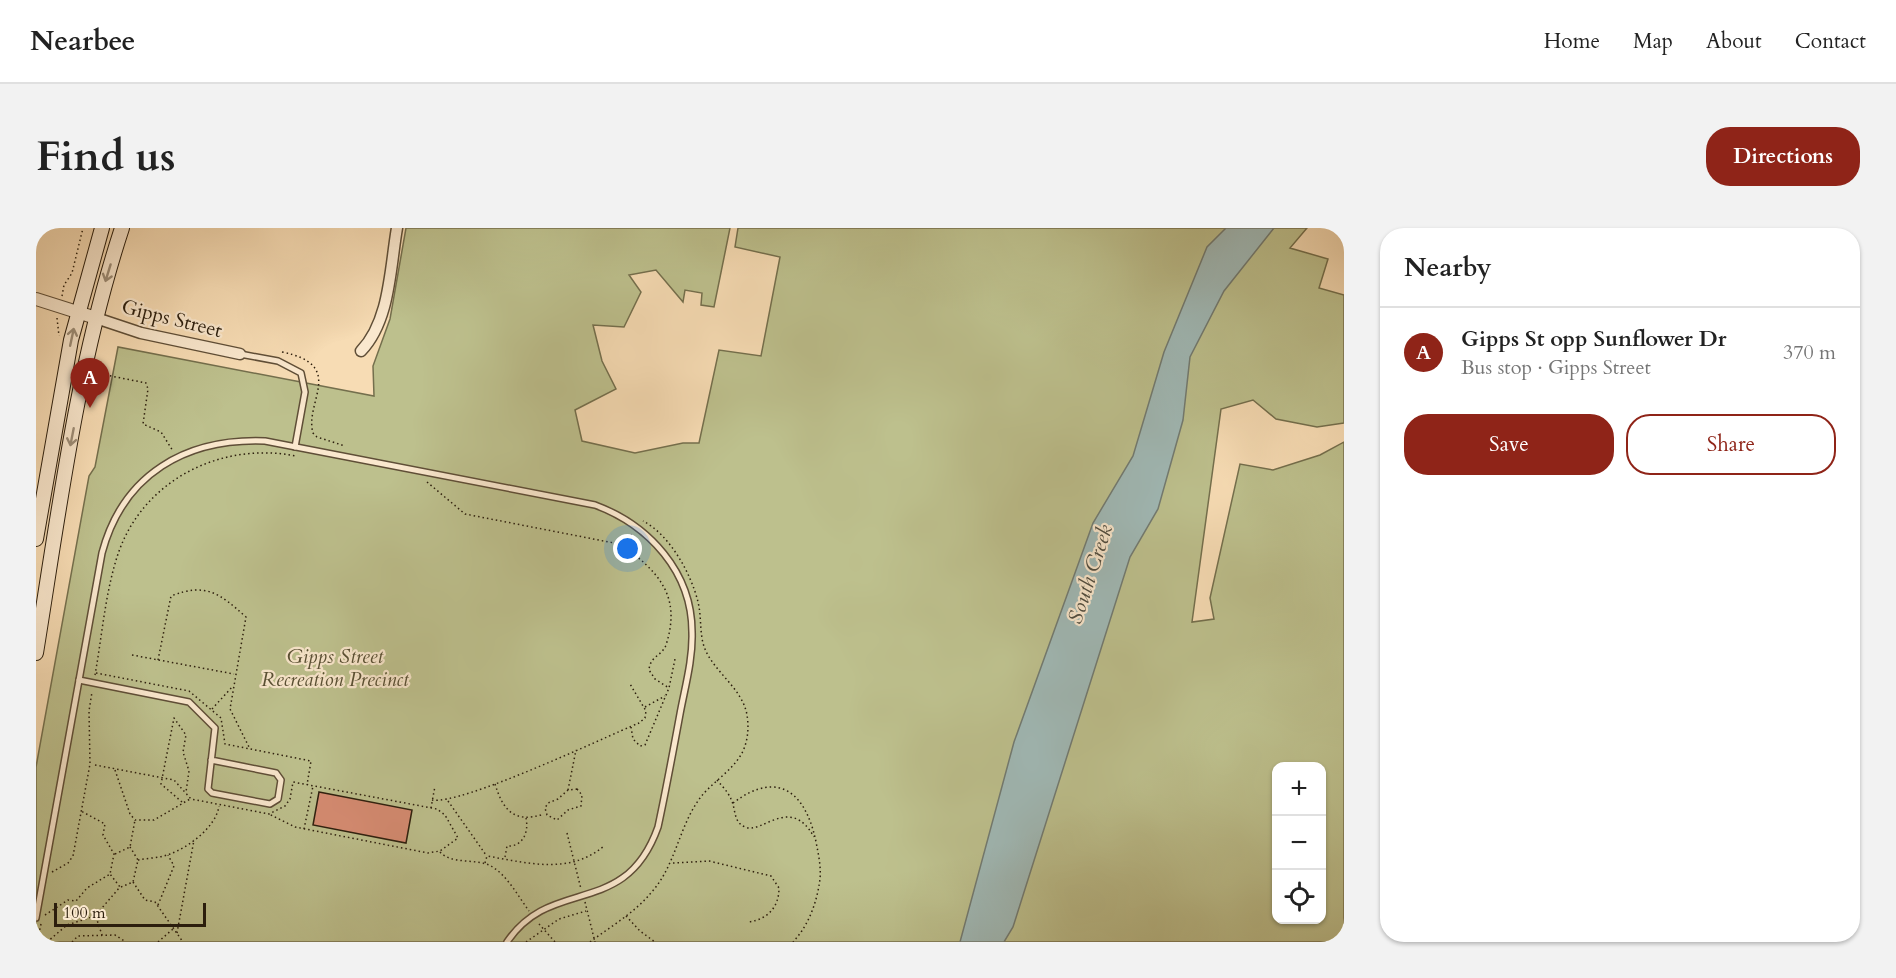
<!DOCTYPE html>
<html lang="en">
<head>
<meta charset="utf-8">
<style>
	:root { --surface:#fff; --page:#f2f2f2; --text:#222; --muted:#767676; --line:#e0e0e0; --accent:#8f2418 }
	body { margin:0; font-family:Cardo,serif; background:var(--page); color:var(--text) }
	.controls { position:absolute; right:18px; bottom:18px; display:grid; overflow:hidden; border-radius:12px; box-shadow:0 2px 4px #0004 }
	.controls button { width:54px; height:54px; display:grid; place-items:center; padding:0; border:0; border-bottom:2px solid var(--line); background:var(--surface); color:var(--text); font:30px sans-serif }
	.scale { position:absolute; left:18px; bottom:15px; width:152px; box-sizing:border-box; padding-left:6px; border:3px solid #2c1e0d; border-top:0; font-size:16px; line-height:21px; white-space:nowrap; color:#2c1e0d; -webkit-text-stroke:4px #fae8ce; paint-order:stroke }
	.you { position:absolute; left:592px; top:321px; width:21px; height:21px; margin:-15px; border:4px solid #fff; border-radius:50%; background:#1a73e8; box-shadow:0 0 0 9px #1a73e833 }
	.badge { display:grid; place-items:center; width:39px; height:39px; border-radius:50%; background:var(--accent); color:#fff; font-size:20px; font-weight:700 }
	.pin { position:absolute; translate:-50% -50px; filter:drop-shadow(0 2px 3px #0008) }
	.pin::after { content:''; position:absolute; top:32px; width:21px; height:18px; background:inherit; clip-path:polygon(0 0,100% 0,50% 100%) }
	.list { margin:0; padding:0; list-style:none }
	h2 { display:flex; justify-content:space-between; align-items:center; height:78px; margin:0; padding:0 24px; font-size:26px }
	h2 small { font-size:20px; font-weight:400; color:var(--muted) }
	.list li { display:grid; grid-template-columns:39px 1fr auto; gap:18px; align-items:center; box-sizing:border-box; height:90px; padding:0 24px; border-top:2px solid var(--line) }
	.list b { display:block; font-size:22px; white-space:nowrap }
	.list p { margin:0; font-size:20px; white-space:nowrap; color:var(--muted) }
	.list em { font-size:20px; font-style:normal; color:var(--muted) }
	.actions { display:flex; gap:12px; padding:18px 24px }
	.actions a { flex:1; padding:14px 0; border:2px solid var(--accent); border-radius:24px; text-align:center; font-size:21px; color:var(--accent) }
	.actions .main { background:var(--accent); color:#fff }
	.icon { flex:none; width:33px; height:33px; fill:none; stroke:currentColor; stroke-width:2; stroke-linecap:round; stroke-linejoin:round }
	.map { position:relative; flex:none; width:1308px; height:714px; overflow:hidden; border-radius:24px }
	header { display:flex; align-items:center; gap:36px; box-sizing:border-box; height:84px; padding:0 30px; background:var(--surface); border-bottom:2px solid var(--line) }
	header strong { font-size:28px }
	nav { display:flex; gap:33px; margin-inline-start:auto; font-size:21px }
	.intro { display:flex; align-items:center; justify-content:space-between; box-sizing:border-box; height:144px; padding:0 36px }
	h1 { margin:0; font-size:42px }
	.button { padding:15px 27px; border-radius:24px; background:var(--accent); color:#fff; font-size:21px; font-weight:700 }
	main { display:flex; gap:36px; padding:0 36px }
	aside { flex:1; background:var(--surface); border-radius:24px; box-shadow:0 2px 4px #0004 }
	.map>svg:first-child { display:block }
	.green { fill:#bdc08d; stroke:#746f4d; stroke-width:1.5; fill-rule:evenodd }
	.water { fill:#a0b9b6; stroke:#727b72; stroke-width:1.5 }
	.building { fill:#d78c73; stroke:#2c1e0d; stroke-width:1.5 }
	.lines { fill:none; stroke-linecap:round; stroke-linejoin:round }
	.service-casing { stroke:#5f4e37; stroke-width:8 }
	.minor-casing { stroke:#5f4e37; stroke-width:13 }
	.tertiary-casing { stroke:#5f4e37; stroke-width:14 }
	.secondary-casing { stroke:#2c1e0d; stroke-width:16 }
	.path { stroke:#2c1e0d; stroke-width:1.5; stroke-dasharray:1.5 3; stroke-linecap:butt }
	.service { stroke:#fae8ce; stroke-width:5 }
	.minor { stroke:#fae8ce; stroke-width:10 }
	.tertiary { stroke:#fae8ce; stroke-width:12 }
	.secondary { stroke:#fae8ce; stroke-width:14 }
	.oneway { stroke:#9d8d77 }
	.labels { text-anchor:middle; stroke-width:4.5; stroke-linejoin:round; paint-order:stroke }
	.street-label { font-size:20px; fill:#2c1e0d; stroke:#fae8ce }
	.park-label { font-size:20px; font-style:italic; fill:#584f33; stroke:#fae8ce }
	.water-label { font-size:21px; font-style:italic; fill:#4f4c40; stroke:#fae8ce }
</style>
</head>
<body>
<header>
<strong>Nearbee</strong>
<nav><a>Home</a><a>Map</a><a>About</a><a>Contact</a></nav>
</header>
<div class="intro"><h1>Find us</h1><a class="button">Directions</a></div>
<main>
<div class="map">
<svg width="1308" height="714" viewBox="0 0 1308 714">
	<rect width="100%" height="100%" fill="#f7dcb4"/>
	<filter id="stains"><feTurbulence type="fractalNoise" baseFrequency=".00333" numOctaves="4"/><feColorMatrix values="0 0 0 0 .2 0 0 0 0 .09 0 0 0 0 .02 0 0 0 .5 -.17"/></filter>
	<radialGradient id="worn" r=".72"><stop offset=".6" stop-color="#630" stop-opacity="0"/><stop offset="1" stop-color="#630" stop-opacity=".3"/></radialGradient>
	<!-- green -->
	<path class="green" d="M370 0H694L678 79 665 77 666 65 649 62 647 74 620 42 593 47 605 64 588 99 557 97 566 133 580 161 539 182 546 213 599 225 647 215H663L683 122 725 128 744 29 699 19 702 0H1271L1254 20 1292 31 1283 60 1308 67V195L1281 199 1240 191 1217 172 1185 181 1156 394 1178 391 1174 370 1204 236 1237 242 1284 227 1308 214V714H0V539L53 248 59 239 82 119 338 168 337 138 354 91ZM1240 538H1286V692H1240Z"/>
	<!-- water -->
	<path class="water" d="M1190 0H1238L1188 63 1154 129 1147 192 1122 281 1094 329 977 699 968 714H924L978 514 1057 295 1097 228 1128 124 1171 19Z"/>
	<!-- building -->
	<path class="building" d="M283 564 376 582 370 615 277 597Z"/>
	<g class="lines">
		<defs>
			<g id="service">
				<path d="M204 126 242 133 265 145 269 164 259 219"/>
				<path d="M43 452 153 474 179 500 172 561 176 565 234 576 242 571 245 552 240 545 175 532"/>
				<path d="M0 690 66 325C87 246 150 210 229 213L559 277C613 297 656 344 656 404 657 431 649 459 644 486 637 524 630 562 622 599 589 692 516 647 471 714"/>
			</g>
			<g id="minor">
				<path d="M60 90 105 105 204 126"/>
				<path d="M325 123C354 93 354 40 361 0"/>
			</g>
			<path id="tertiary" d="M0 71 60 90"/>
			<g id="secondary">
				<path d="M0 311 35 112 66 0"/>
				<path d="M0 425C23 283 41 137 86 0"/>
			</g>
		</defs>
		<!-- service casing -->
		<use href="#service" class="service-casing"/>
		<!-- minor casing -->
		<use href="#minor" class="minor-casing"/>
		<!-- tertiary casing -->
		<use href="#tertiary" class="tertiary-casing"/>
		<!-- secondary casing -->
		<use href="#secondary" class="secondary-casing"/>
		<!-- path -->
		<g class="path">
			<path d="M26 68 28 57 36 45 47 0"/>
			<path d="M21 90 23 108"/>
			<path d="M246 124C311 137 268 174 277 205L281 209 306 217 305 219"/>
			<path d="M65 146 110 155 112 161 107 196 125 204 137 223"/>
			<path d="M391 254 429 286 578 315 589 313 596 306"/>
			<path d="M585 316C622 344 646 367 630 417 626 428 614 428 613 442L619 451 633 460"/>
			<path d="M96 427 198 446"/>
			<path d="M122 432 135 368C171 354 184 366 210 389L194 481 214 521"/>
			<path d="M60 445 153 463 185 490 189 516 275 533 271 557"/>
			<path d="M59 447C66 408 69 367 81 329 105 253 184 213 260 228"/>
			<path d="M609 479 629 468"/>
			<path d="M176 481 197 458"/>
			<path d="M595 499 597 511 604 518 609 517 633 460 639 431"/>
			<path d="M59 537 138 552 155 571 233 586 249 578 254 571 257 554 401 581 409 587 422 610 404 623 392 625 259 599 233 586"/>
			<path d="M79 542 94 586 99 592H118L154 571"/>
			<path d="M681 552C686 558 692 564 695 571 700 581 697 594 709 599 726 607 754 566 778 609"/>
			<path d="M459 556C467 582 478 596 508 586"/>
			<path d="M541 561 546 567 545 578 532 582 521 592 511 587 509 580 512 575 522 571 532 562Z"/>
			<path d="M532 562 540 522"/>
			<path d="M396 572C426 577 567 510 603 495L609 490 610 483 594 456"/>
			<path d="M412 573 450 627"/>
			<path d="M146 574 125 556 138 490 150 507 147 524 153 543 150 564"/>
			<path d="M697 575C745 539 772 568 781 619 783 629 785 640 784 651 781 674 773 697 757 714"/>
			<path d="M395 580 399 558"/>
			<path d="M268 601 277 558"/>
			<path d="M531 605 545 661"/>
			<path d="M404 624C416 637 440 630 455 638 471 647 482 668 493 683"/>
			<path d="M79 626 94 619 99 592"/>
			<path d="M469 629 471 618C487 619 493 604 490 590"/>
			<path d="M102 632C112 630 124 630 134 626 153 619 180 599 183 578"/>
			<path d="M449 635 451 628C491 635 534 647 568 618"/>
			<path d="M637 635 673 633 735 648 743 660C743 679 732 691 713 694"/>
			<path d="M16 644 32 635 37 628 54 536 53 483 56 464"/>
			<path d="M97 654 109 672 119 674 147 714"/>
			<path d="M85 659 97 654 102 632 94 619"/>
			<path d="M549 674 559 714"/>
			<path d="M122 677 138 638 132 627"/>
			<path d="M9 687 32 672 40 673 51 660 74 646 78 626 67 607 69 596 45 583"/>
			<path d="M590 688 604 703 619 714"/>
			<path d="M60 689 66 707"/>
			<path d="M5 696 3 705 9 714"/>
			<path d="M503 696 519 714"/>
			<path d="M141 705 158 612"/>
			<path d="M11 714 31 697 59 688 84 659 74 646"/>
			<path d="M36 714 42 708 79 707 90 714"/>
			<path d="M122 714 137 701"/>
			<path d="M490 714 523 691 550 683"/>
			<path d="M554 714C574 699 598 685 614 666 640 638 642 600 664 570 677 553 698 542 707 523 712 512 713 499 711 487 706 457 670 440 666 410 664 398 665 386 662 374 655 345 633 306 607 293"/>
		</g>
		<!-- service -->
		<use href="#service" class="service"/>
		<!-- minor -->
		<use href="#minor" class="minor"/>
		<!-- tertiary -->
		<use href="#tertiary" class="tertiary"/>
		<!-- secondary -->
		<use href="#secondary" class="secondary"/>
	</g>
	<!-- one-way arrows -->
	<defs><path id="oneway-shaft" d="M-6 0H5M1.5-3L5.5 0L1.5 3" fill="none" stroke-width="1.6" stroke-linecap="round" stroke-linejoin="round" transform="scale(1.5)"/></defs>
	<g class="oneway">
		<use href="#oneway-shaft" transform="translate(72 45) rotate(107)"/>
		<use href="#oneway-shaft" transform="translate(36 109) rotate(-78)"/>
		<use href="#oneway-shaft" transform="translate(36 209) rotate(101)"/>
	</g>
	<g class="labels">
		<!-- street labels -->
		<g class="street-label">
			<text transform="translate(136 90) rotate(14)" y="7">Gipps Street</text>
		</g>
		<!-- park labels -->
		<g class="park-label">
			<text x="299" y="435">Gipps Street<tspan x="299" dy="23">Recreation Precinct</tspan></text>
		</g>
		<!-- water labels -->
		<g class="water-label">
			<text transform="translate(1054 346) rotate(-72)" y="7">South Creek</text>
		</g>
	</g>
	<rect width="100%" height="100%" filter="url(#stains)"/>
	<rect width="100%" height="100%" fill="url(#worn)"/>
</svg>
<div class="controls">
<button>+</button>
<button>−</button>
<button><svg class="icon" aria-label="locate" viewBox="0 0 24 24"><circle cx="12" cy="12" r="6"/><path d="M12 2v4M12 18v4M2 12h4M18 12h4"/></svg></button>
</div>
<div class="scale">100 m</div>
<div class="you"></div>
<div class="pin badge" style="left:54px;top:180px">A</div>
</div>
<aside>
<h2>Nearby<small></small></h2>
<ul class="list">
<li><span class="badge">A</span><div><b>Gipps St opp Sunflower Dr</b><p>Bus stop · Gipps Street</p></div><em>370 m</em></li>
</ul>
<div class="actions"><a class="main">Save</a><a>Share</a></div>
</aside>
</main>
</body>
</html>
